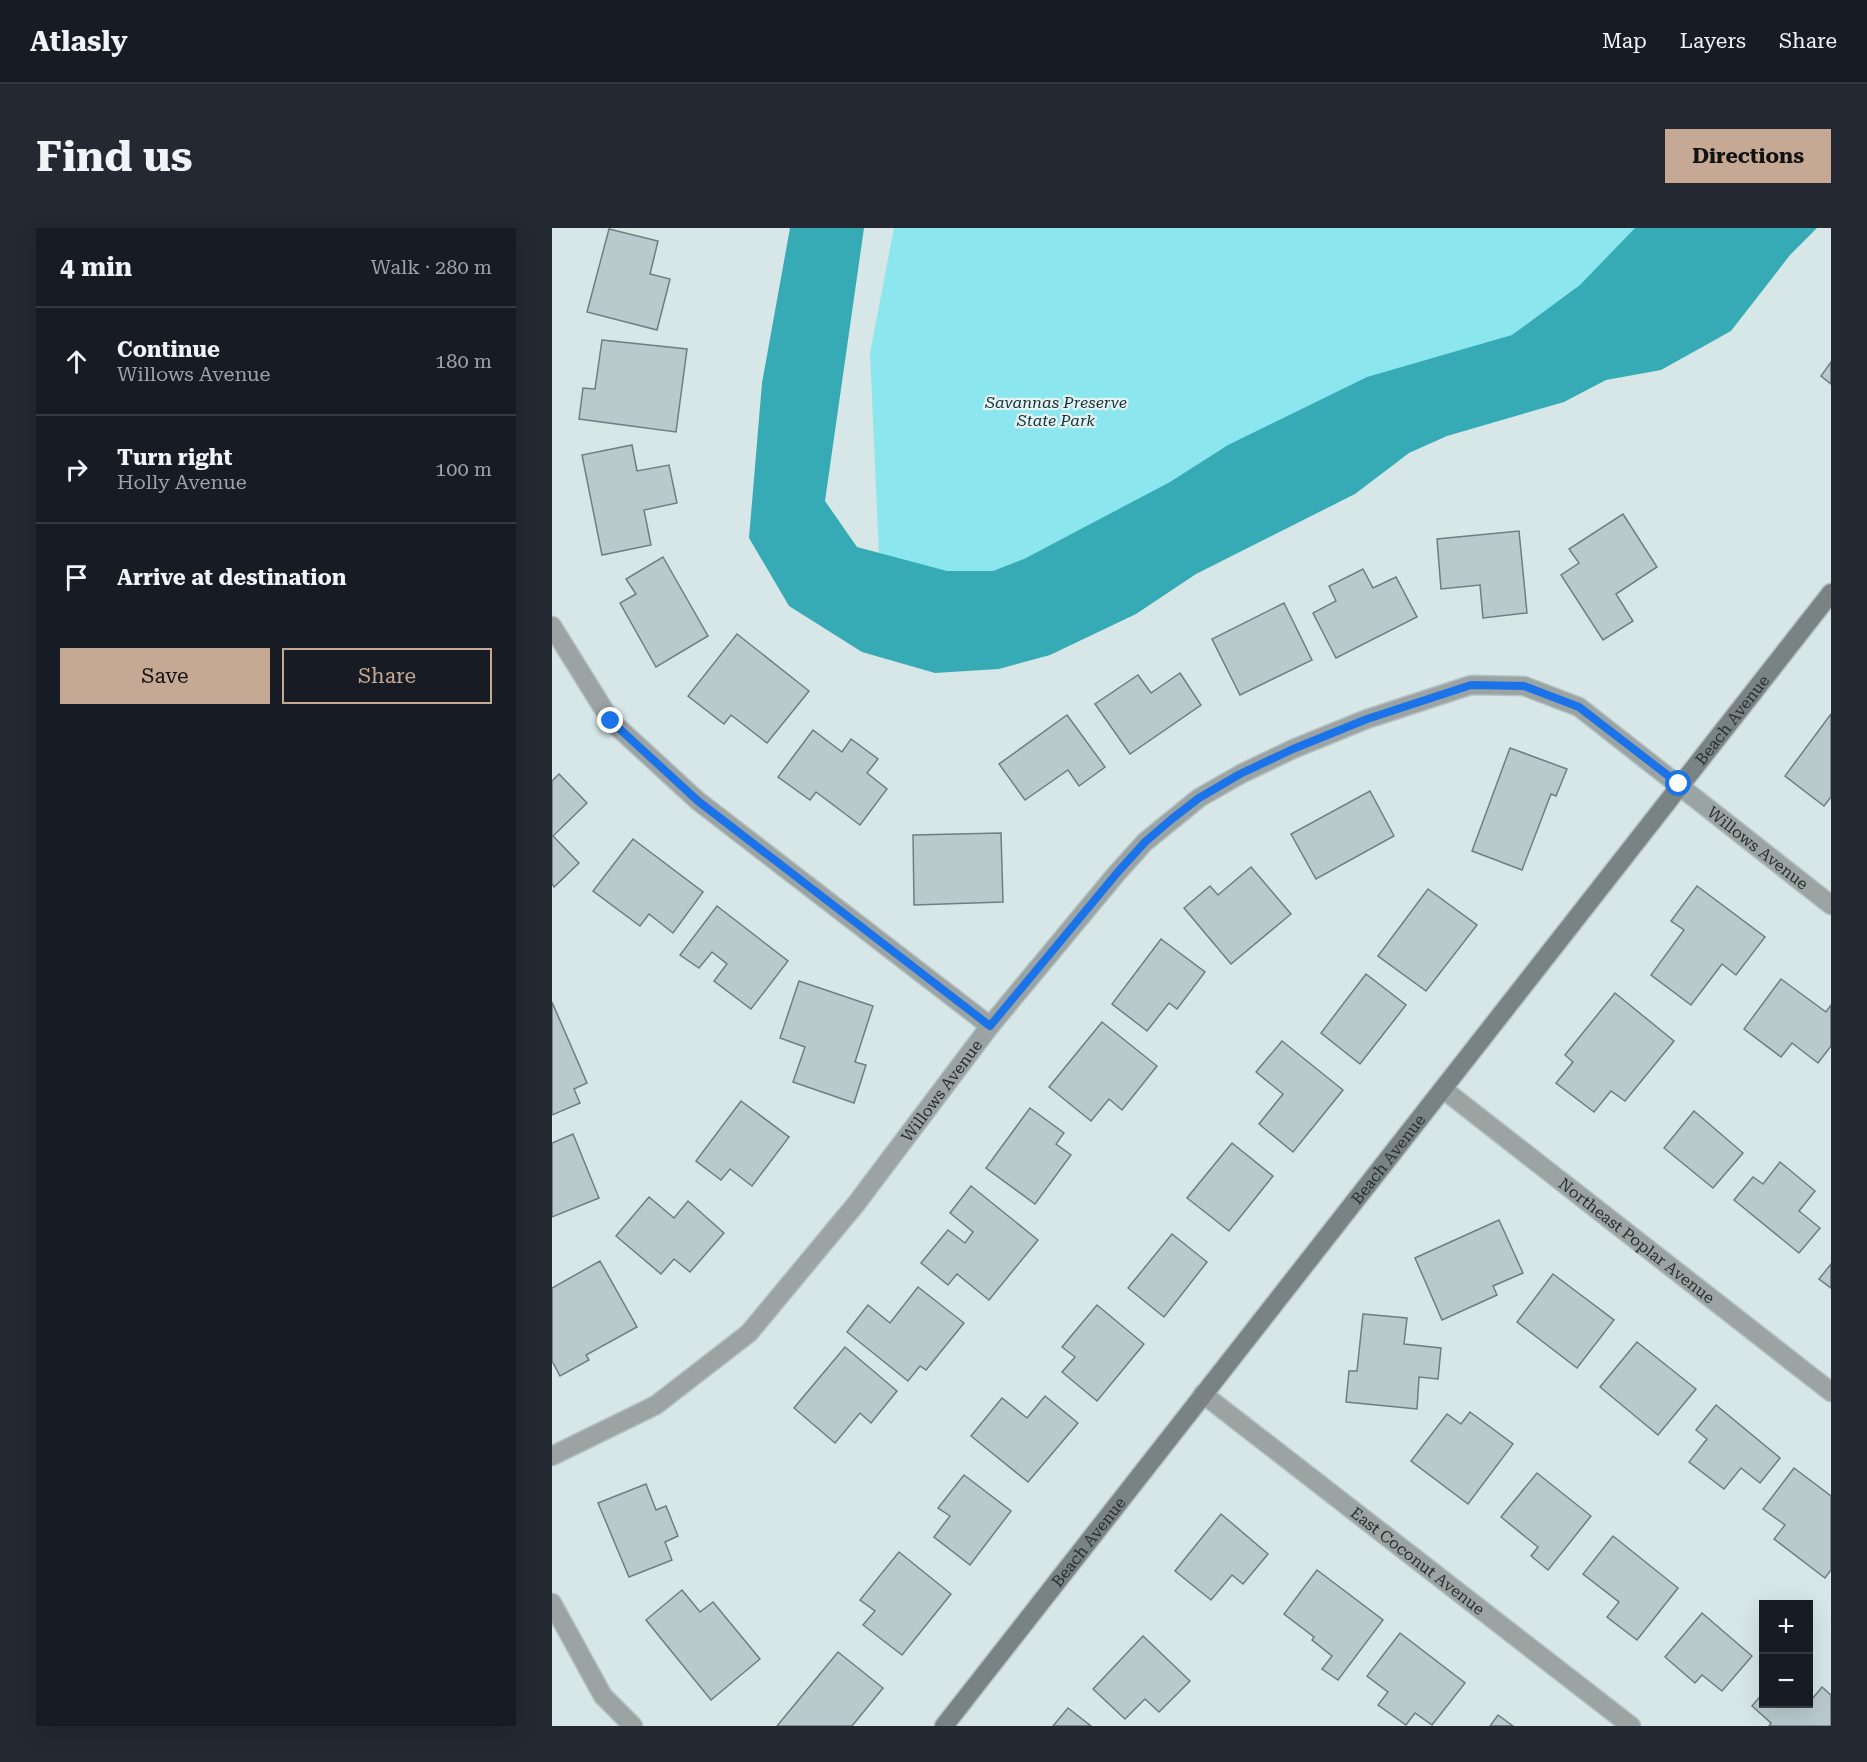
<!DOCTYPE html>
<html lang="en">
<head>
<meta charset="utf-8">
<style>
	:root { --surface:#171b24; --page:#242831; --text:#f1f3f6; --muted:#9ea1a6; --line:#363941; --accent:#c6a994 }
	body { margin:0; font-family:"Roboto Serif",serif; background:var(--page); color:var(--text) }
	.controls { position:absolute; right:18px; bottom:18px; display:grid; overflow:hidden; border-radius:0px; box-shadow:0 6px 24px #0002 }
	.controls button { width:54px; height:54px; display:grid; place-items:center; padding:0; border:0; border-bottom:2px solid var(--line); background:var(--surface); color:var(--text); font:30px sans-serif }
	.stop { position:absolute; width:18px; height:18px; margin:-14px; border:4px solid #1a73e8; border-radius:50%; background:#fff }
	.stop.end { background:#1a73e8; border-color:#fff; box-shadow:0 2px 6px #0008 }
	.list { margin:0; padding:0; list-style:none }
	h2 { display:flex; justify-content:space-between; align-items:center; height:78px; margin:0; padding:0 24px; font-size:26px }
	h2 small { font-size:20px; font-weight:400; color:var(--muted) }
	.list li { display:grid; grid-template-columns:39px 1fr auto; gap:18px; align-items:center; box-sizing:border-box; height:108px; padding:0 24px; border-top:2px solid var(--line) }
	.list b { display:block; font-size:22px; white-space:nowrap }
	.list p { margin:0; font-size:20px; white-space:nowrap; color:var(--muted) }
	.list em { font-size:20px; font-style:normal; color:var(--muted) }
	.actions { display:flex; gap:12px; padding:18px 24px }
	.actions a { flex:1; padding:14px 0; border:2px solid var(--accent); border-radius:0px; text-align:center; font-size:21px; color:var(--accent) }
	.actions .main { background:var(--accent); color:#111 }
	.icon { flex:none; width:33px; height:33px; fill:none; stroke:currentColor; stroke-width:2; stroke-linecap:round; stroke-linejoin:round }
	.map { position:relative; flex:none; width:1279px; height:1498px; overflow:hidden; border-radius:0px }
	header { display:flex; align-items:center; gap:36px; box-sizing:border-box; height:84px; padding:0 30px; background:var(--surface); border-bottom:2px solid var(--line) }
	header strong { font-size:28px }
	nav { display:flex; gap:33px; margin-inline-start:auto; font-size:21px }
	.intro { display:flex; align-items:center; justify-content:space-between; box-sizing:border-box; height:144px; padding:0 36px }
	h1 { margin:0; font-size:42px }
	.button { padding:15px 27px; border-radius:0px; background:var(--accent); color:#111; font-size:21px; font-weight:700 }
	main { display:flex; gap:36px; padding:0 36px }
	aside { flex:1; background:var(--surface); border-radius:0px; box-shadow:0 6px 24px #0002 }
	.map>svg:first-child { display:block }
	.green { fill:#8be6ee }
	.water { fill:#37abb5 }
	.building { fill:#bacacc; stroke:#6f7e7f; stroke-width:1.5 }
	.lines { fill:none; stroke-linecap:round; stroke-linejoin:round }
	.street-casing { stroke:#b4c2c3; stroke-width:21 }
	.secondary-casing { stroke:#b4c2c3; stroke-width:21 }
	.street { stroke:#9ca3a3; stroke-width:18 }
	.secondary { stroke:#798384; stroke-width:18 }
	.route { stroke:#1a73e8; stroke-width:8 }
	.labels { text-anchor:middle; stroke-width:4.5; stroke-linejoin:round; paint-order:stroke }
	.park-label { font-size:16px; font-style:italic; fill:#173032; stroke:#e4f4f6 }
	.street-label { font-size:16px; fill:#282e2e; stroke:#e4f4f6 }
</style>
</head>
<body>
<header>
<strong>Atlasly</strong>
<nav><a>Map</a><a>Layers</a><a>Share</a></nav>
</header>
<div class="intro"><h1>Find us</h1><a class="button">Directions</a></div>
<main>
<aside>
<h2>4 min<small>Walk · 280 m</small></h2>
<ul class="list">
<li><svg class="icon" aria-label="ahead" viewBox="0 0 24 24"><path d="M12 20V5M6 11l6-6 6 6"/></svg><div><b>Continue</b><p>Willows Avenue</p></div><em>180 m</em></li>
<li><svg class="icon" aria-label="right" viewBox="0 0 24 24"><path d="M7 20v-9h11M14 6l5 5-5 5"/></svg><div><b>Turn right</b><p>Holly Avenue</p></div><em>100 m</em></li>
<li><svg class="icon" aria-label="arrive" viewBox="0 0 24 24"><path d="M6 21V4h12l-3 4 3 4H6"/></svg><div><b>Arrive at destination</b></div></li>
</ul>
<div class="actions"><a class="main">Save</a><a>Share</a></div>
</aside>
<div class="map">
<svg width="1279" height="1498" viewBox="0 0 1279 1498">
	<rect width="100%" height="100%" fill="#d7e7e8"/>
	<!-- green -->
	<path class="green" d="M342 0H1182L660 338 329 372 318 125Z"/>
	<!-- water -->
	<path class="water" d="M238 0H312L273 273 305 319 395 343H441L472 331 618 254 676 217 815 149 960 107 1028 57 1083 0H1265L1238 27 1179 103 1109 142 1054 152 1012 174 895 208 857 225 803 266 644 346 584 386 498 427 447 441 383 445 310 424 237 378 197 310 210 155Z"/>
	<!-- building -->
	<g class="building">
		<path d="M57 1 106 13 98 46 118 51 105 102 35 84Z"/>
		<path d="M50 112 135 121 124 204 27 191 31 160 43 161Z"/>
		<path d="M1279 134V156L1269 148Z"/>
		<path d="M80 217 85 243 117 237 125 275 92 282 99 317 50 327 30 227Z"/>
		<path d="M1071 286 1105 339 1064 366 1081 393 1051 412 1009 347 1027 335 1017 321Z"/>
		<path d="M967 303 975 385 931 390 928 357 889 361 885 311Z"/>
		<path d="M111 329 156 408 104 439 68 375 84 366 74 351Z"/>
		<path d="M811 341 821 360 844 349 865 389 784 430 761 385 784 373 777 358Z"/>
		<path d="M732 375 760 432 688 467 660 411Z"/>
		<path d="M185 406 257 463 215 515 179 487 172 496 136 468Z"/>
		<path d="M628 445 649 477 578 526 543 476 586 447 599 465Z"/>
		<path d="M1279 486V569L1272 578 1233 548Z"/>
		<path d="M515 487 553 539 527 558 516 542 473 572 447 536Z"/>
		<path d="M261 502 290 524 299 511 326 531 315 545 335 561 308 597 264 564 258 572 226 549Z"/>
		<path d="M958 520 1015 541 1004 568 999 566 970 642 920 623Z"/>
		<path d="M7 546 35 575 1 608 27 635 2 659 0 656V553Z"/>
		<path d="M818 563 842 608 764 651 739 606Z"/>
		<path d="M449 605 451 674 362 677 361 607Z"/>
		<path d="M81 611 151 664 121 705 97 686 88 698 41 663Z"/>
		<path d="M699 639 739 686 679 736 632 680 658 658 666 667Z"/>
		<path d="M1145 658 1213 709 1184 747 1170 736 1139 777 1099 747 1132 702 1119 693Z"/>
		<path d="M876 661 925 697 874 763 826 728Z"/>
		<path d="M165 678 236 733 199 781 162 753 175 736 160 724 147 740 128 727Z"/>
		<path d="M609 711 653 744 625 781 617 775 595 803 560 776Z"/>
		<path d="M814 746 854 777 808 836 769 805Z"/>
		<path d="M1229 751 1274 784 1279 777V818L1266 835 1240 815 1229 829 1192 801Z"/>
		<path d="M247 753 321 778 303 834 314 837 302 875 241 854 253 819 228 810Z"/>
		<path d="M1063 765 1122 813 1073 873 1059 863 1042 884 1004 855 1021 834 1013 827Z"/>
		<path d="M0 774 35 855 22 861 28 875 0 887Z"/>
		<path d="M550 794 605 838 570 882 557 871 539 893 497 859Z"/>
		<path d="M730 813 791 862 741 924 707 896 731 866 704 844Z"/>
		<path d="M189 873 237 909 200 958 178 941 169 952 144 933Z"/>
		<path d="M478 880 512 905 504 916 519 927 483 976 434 940Z"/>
		<path d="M1142 883 1191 925 1161 960 1112 920Z"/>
		<path d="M21 906 47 970 0 989V915Z"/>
		<path d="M680 915 721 948 677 1003 635 970Z"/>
		<path d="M1228 934 1263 963 1247 983 1268 1000 1247 1025 1182 972 1201 949 1211 956Z"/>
		<path d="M419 958 486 1012 437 1072 405 1046 396 1057 369 1035 396 1002 413 1015 421 1004 398 985Z"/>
		<path d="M97 969 122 990 136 973 172 1005 138 1044 122 1031 109 1046 64 1008Z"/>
		<path d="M947 992 971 1045 941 1058 945 1067 890 1092 863 1030Z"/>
		<path d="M620 1006 655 1034 612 1089 576 1060Z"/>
		<path d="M48 1033 85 1099 34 1127 37 1132 8 1148 0 1133V1060Z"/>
		<path d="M1279 1036V1060L1267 1051Z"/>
		<path d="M1001 1046 1062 1092 1025 1140 965 1094Z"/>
		<path d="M366 1059 412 1095 374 1142 368 1138 356 1153 295 1104 316 1077 338 1095Z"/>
		<path d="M545 1077 592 1116 545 1173 510 1144 523 1129 510 1119Z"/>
		<path d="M811 1086 855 1090 852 1116 889 1120 886 1151 867 1149 865 1181 794 1174 797 1143H805Z"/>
		<path d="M1085 1114 1144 1161 1106 1207 1048 1159Z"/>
		<path d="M293 1119 345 1163 319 1195 308 1185 283 1215 242 1180Z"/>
		<path d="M493 1168 526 1195 476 1254 419 1208 450 1170 475 1190Z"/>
		<path d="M1164 1177 1228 1230 1208 1255 1189 1240 1172 1261 1137 1234 1155 1211 1144 1202Z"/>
		<path d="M918 1184 961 1216 916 1276 859 1233 895 1186 909 1196Z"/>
		<path d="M1242 1240 1279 1268V1342L1273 1350 1222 1311 1233 1297 1211 1281Z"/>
		<path d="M985 1245 1039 1288 996 1342 979 1328 986 1319 949 1289Z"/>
		<path d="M412 1247 459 1283 418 1337 382 1309 398 1288 386 1280Z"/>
		<path d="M94 1256 104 1282 114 1278 126 1308 113 1314 120 1332 77 1349 46 1275Z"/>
		<path d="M669 1286 716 1326 691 1356 680 1347 659 1372 623 1343Z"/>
		<path d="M1061 1308 1126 1360 1085 1412 1055 1389 1067 1374 1031 1346Z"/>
		<path d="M347 1324 399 1366 350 1427 311 1397 323 1383 308 1372Z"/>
		<path d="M765 1342 831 1392 786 1452 770 1441 780 1428 760 1412 762 1409 732 1386Z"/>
		<path d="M130 1362 148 1384 161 1374 208 1431 159 1472 94 1392Z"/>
		<path d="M1150 1385 1200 1428 1170 1463 1150 1447 1143 1455 1113 1429Z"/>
		<path d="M848 1405 913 1455 880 1497 863 1485 854 1497 826 1477 836 1464 815 1448Z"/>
		<path d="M591 1408 638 1453 607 1484 593 1471 573 1491 541 1461Z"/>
		<path d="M286 1424 331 1460 300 1498H225Z"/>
		<path d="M1270 1459 1279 1467V1498H1217L1219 1495 1200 1478 1212 1464V1476H1256V1469L1260 1471Z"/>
		<path d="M516 1480 539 1498H501Z"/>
		<path d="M946 1487 961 1498H938Z"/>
	</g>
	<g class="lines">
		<defs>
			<g id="street">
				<path d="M0 398 59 493 146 573 438 798"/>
				<path id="s1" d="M891 861 1279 1164"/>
				<path id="s2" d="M651 1166 1079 1498"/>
				<path id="s3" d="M0 1228 104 1177 197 1105 304 976 438 798 565 645 593 614 647 570 689 546 741 521 815 491 919 457 972 458 1027 479 1279 677"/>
				<path d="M0 1375 51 1468 81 1498"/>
			</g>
			<g id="secondary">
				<path id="s4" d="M392 1498 1279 365"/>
			</g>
		</defs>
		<!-- street casing -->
		<use href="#street" class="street-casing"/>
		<!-- secondary casing -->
		<use href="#secondary" class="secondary-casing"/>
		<!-- street -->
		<use href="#street" class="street"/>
		<!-- secondary -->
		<use href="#secondary" class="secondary"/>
	</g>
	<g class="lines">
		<!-- route -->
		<path class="route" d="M59 493 146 573 438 798 565 645 593 614 621 590 647 570 688 546 741 521 815 491 919 457 972 458 1027 479 1127 556"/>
	</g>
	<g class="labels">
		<!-- park labels -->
		<g class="park-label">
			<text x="504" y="180">Savannas Preserve<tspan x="504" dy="18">State Park</tspan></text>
		</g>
		<!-- street labels -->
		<g class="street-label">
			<text dy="6" stroke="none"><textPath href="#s4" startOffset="1278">Beach Avenue</textPath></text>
			<text dy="6" stroke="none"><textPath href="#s3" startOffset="1569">Willows Avenue</textPath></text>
			<text dy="6" stroke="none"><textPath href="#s3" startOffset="543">Willows Avenue</textPath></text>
			<text dy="6" stroke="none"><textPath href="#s4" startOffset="720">Beach Avenue</textPath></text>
			<text dy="6" stroke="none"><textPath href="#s1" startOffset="246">Northeast Poplar Avenue</textPath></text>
			<text dy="6" stroke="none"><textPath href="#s4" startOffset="234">Beach Avenue</textPath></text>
			<text dy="6" stroke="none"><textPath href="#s2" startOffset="272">East Coconut Avenue</textPath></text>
		</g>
	</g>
</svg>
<div class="controls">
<button>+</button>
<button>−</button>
</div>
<div class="stop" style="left:1127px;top:556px"></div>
<div class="stop end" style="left:59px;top:493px"></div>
</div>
</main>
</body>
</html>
